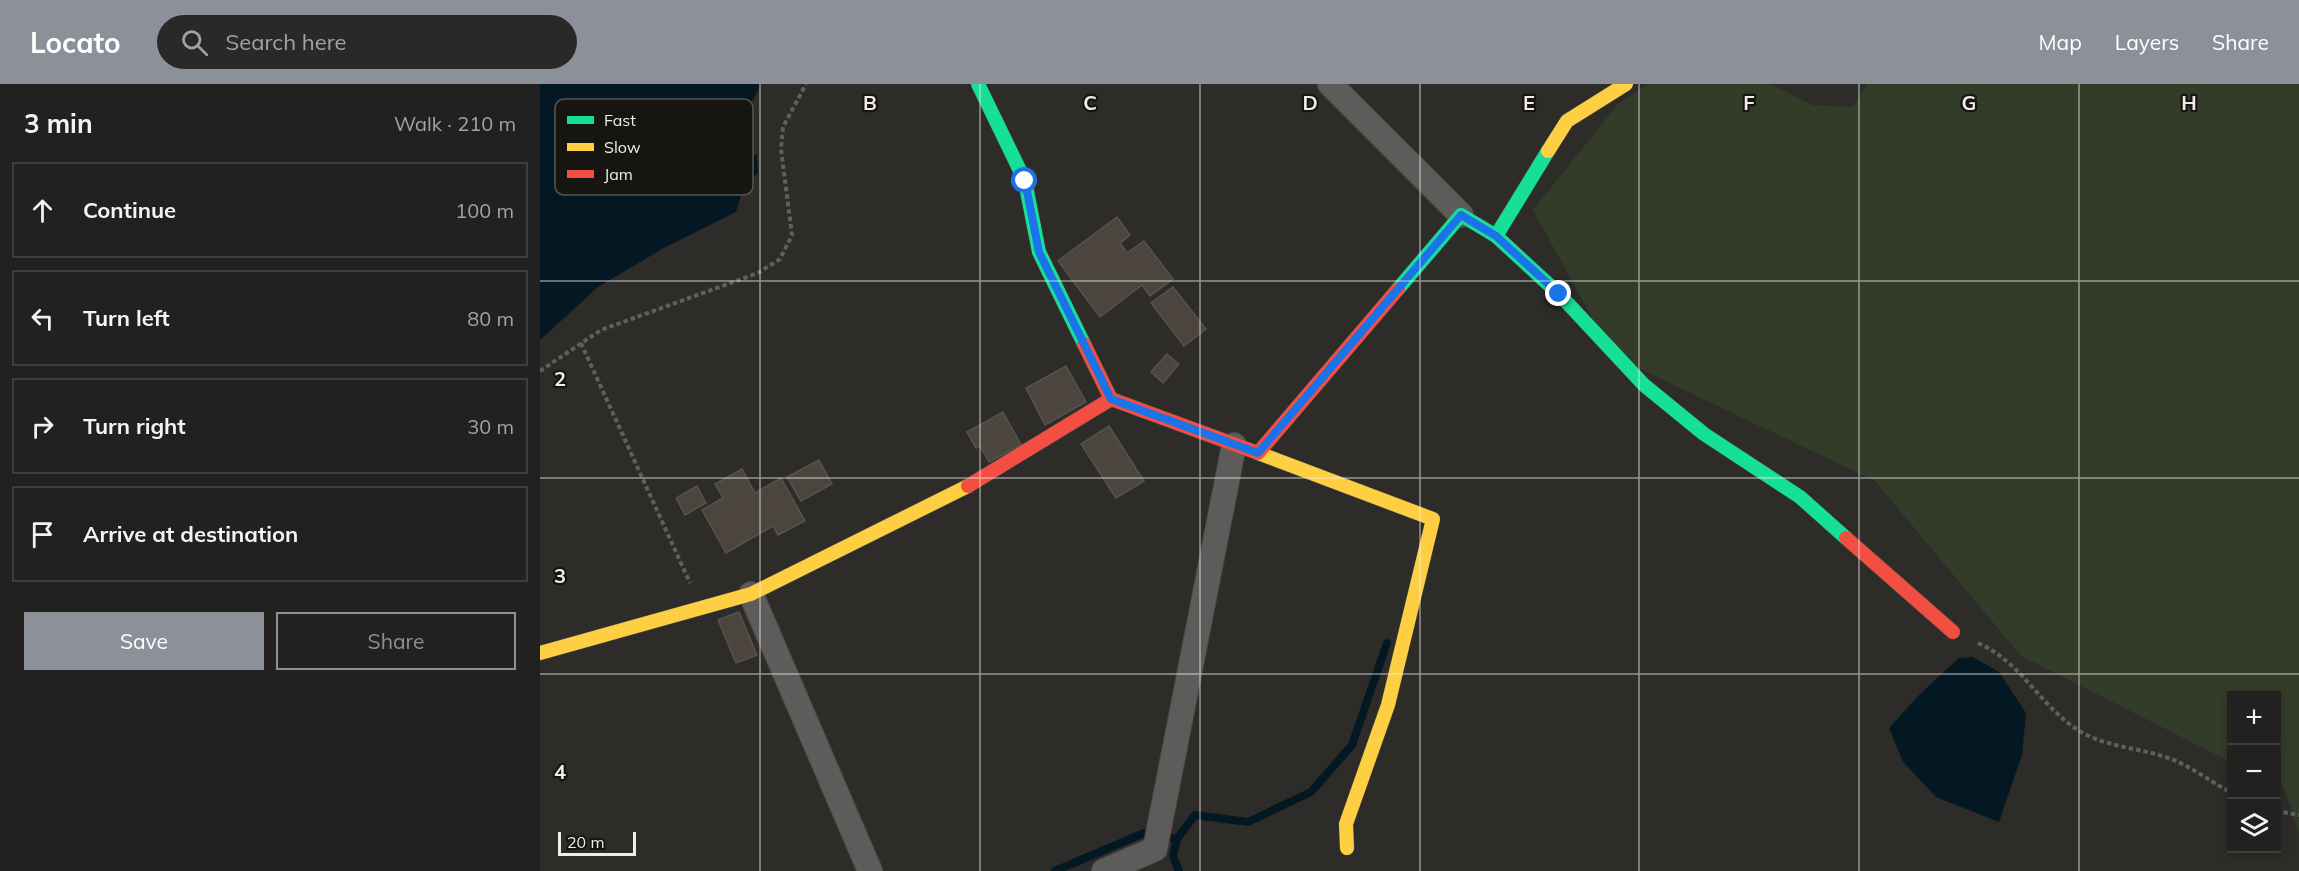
<!DOCTYPE html>
<html lang="en">
<head>
<meta charset="utf-8">
<style>
	:root { --surface:#22211f; --page:#2a2928; --text:#f1f3f6; --muted:#a2a3a4; --line:#3f3e3d; --accent:#8c9099 }
	body { margin:0; font-family:Mulish,sans-serif; background:var(--page); color:var(--text) }
	.controls { position:absolute; right:18px; bottom:18px; display:grid; overflow:hidden; border-radius:0px; box-shadow:0 3px 9px #0003 }
	.controls button { width:54px; height:54px; display:grid; place-items:center; padding:0; border:0; border-bottom:2px solid var(--line); background:var(--surface); color:var(--text); font:30px sans-serif }
	.scale { position:absolute; left:18px; bottom:15px; width:78px; box-sizing:border-box; padding-left:6px; border:3px solid #efece9; border-top:0; font-size:16px; line-height:21px; white-space:nowrap; color:#efece9; -webkit-text-stroke:4px #161512; paint-order:stroke }
	.stop { position:absolute; width:18px; height:18px; margin:-14px; border:4px solid #1a73e8; border-radius:50%; background:#fff }
	.stop.end { background:#1a73e8; border-color:#fff; box-shadow:0 2px 6px #0008 }
	.list { margin:0; padding:0; list-style:none }
	h2 { display:flex; justify-content:space-between; align-items:center; height:78px; margin:0; padding:0 24px; font-size:26px }
	h2 small { font-size:20px; font-weight:400; color:var(--muted) }
	.list li { display:grid; grid-template-columns:39px 1fr auto; gap:18px; align-items:center; box-sizing:border-box; height:96px; margin:0 12px 12px; padding:0 12px; border:2px solid var(--line); border-radius:0px }
	.list b { display:block; font-size:22px; white-space:nowrap }
	.list em { font-size:20px; font-style:normal; color:var(--muted) }
	.actions { display:flex; gap:12px; padding:18px 24px }
	.actions a { flex:1; padding:14px 0; border:2px solid var(--accent); border-radius:0px; text-align:center; font-size:21px; color:var(--accent) }
	.actions .main { background:var(--accent); color:#fff }
	.icon { flex:none; width:33px; height:33px; fill:none; stroke:currentColor; stroke-width:2; stroke-linecap:round; stroke-linejoin:round }
	.map { position:relative; flex:none; width:1759px; height:787px; overflow:hidden }
	header { display:flex; align-items:center; gap:36px; box-sizing:border-box; height:84px; padding:0 30px; background:var(--accent); color:#fff }
	header strong { font-size:28px }
	nav { display:flex; gap:33px; margin-inline-start:auto; font-size:21px }
	.search { width:420px; height:54px; background:var(--page); display:flex; align-items:center; gap:15px; box-sizing:border-box; padding:0 21px; border-radius:33px; color:var(--muted); font-size:22px }
	main { display:flex }
	aside { flex:1; background:var(--surface) }
	.map>svg:first-child { display:block }
	.green { fill:#333b29 }
	.water { fill:#041824 }
	.lines { fill:none; stroke-linecap:round; stroke-linejoin:round }
	.stream { stroke:#041824; stroke-width:8 }
	.building { fill:#4b453e; stroke:#555351; stroke-width:1.5 }
	.street-casing { stroke:#494845; stroke-width:26 }
	.fast-casing { stroke:#494845; stroke-width:15 }
	.slow-casing { stroke:#494845; stroke-width:15 }
	.jam-casing { stroke:#494845; stroke-width:15 }
	.path { stroke:#615f5d; stroke-width:4; stroke-dasharray:4.5 3; stroke-linecap:butt }
	.street { stroke:#5e5c5a; stroke-width:24 }
	.fast { stroke:#16e098; stroke-width:14 }
	.slow { stroke:#ffcf43; stroke-width:14 }
	.jam { stroke:#f24e42; stroke-width:14 }
	.route { stroke:#1a73e8; stroke-width:8 }
	.grid { fill:none; stroke:#efece9; stroke-width:1.5; stroke-opacity:0.55 }
	.key { fill:#161512; stroke:#575652; stroke-width:1.5 }
	.key-label { font-size:16px; fill:#efece9 }
	.grid-label { font-size:20px; text-anchor:middle; font-weight:bold; fill:#efece9; stroke:#161512; stroke-width:4.5; stroke-linejoin:round; paint-order:stroke }
</style>
</head>
<body>
<header>
<strong>Locato</strong>
<div class="search"><svg class="icon" aria-label="search" viewBox="0 0 24 24"><circle cx="10" cy="10" r="6"/><path d="M15 15l6 6"/></svg>Search here</div>
<nav><a>Map</a><a>Layers</a><a>Share</a></nav>
</header>
<main>
<aside>
<h2>3 min<small>Walk · 210 m</small></h2>
<ul class="list">
<li><svg class="icon" aria-label="ahead" viewBox="0 0 24 24"><path d="M12 20V5M6 11l6-6 6 6"/></svg><div><b>Continue</b></div><em>100 m</em></li>
<li><svg class="icon" aria-label="left" viewBox="0 0 24 24"><path d="M17 20v-9H6M10 6l-5 5 5 5"/></svg><div><b>Turn left</b></div><em>80 m</em></li>
<li><svg class="icon" aria-label="right" viewBox="0 0 24 24"><path d="M7 20v-9h11M14 6l5 5-5 5"/></svg><div><b>Turn right</b></div><em>30 m</em></li>
<li><svg class="icon" aria-label="arrive" viewBox="0 0 24 24"><path d="M6 21V4h12l-3 4 3 4H6"/></svg><div><b>Arrive at destination</b></div></li>
</ul>
<div class="actions"><a class="main">Save</a><a>Share</a></div>
</aside>
<div class="map">
<svg width="1759" height="787" viewBox="0 0 1759 787">
	<rect width="100%" height="100%" fill="#2e2c29"/>
	<!-- green -->
	<path class="green" d="M1109 0H1231L1272 21 1312 23 1328 0H1759V749L1744 704 1737 700 1736 612H1692L1691 678 1481 572 1335 397 1073 272 993 126 1078 20Z"/>
	<!-- water -->
	<g class="water">
		<path d="M0 0H221L200 41 208 72 217 71 218 89 204 102 196 128 122 165 58 203 0 256Z"/>
		<path d="M1433 573 1459 588 1486 629 1482 671 1459 738 1396 713 1363 678 1349 644 1381 609 1419 574Z"/>
	</g>
	<g class="lines">
		<!-- stream -->
		<g class="stream">
			<path d="M637 755 633 772 639 787"/>
			<path d="M515 787 604 749 637 755 655 731 708 738 771 708 812 661 847 559"/>
		</g>
	</g>
	<!-- building -->
	<g class="building">
		<path d="M577 133 590 151 580 159 587 169 604 157 633 195 610 212 602 201 560 233 518 177Z"/>
		<path d="M633 203 666 245 644 262 611 219Z"/>
		<path d="M627 270 639 280 623 299 611 288Z"/>
		<path d="M526 282 546 318 505 341 486 304Z"/>
		<path d="M463 328 481 361 449 378 440 362 436 364 427 348Z"/>
		<path d="M569 342 604 397 576 414 541 360Z"/>
		<path d="M279 376 292 400 261 417 247 393Z"/>
		<path d="M202 385 215 409 241 394 265 437 238 451 233 442 186 469 162 426 183 414 175 400Z"/>
		<path d="M157 402 166 419 145 431 136 414Z"/>
		<path d="M199 528 217 571 196 579 178 536Z"/>
	</g>
	<g class="lines">
		<defs>
			<g id="street">
				<path d="M790 0 921 131"/>
				<path d="M211 510 330 787"/>
				<path d="M564 787 615 765 694 361"/>
			</g>
			<g id="fast">
				<path d="M438 0 485 97 499 168 544 260"/>
				<path d="M956 152 1019 210 1104 301 1164 350 1260 413 1306 454"/>
				<path d="M858 205 921 131 956 152 1008 67"/>
			</g>
			<g id="slow">
				<path d="M1008 67 1027 37 1086 0"/>
				<path d="M718 369 893 435 848 621 806 740 807 764"/>
				<path d="M0 569 211 510 428 402"/>
			</g>
			<g id="jam">
				<path d="M544 260 571 315 718 369 858 205"/>
				<path d="M428 402 571 315"/>
				<path d="M1306 454 1413 548"/>
			</g>
		</defs>
		<!-- street casing -->
		<use href="#street" class="street-casing"/>
		<!-- fast casing -->
		<use href="#fast" class="fast-casing"/>
		<!-- slow casing -->
		<use href="#slow" class="slow-casing"/>
		<!-- jam casing -->
		<use href="#jam" class="jam-casing"/>
		<!-- path -->
		<g class="path">
			<path d="M41 259 150 499"/>
			<path d="M0 287 61 246 218 189 240 175 252 151 241 65 243 43 266 0"/>
			<path d="M1438 559C1486 580 1504 632 1551 653 1576 664 1605 665 1631 675 1652 683 1671 698 1692 709"/>
			<path d="M1736 727 1759 731"/>
		</g>
		<!-- street -->
		<use href="#street" class="street"/>
		<!-- fast -->
		<use href="#fast" class="fast"/>
		<!-- slow -->
		<use href="#slow" class="slow"/>
		<!-- jam -->
		<use href="#jam" class="jam"/>
	</g>
	<g class="lines">
		<!-- route -->
		<path class="route" d="M485 97 499 168 571 315 718 369 921 131 956 152 1019 210"/>
	</g>
	<!-- grid -->
	<path class="grid" d="M220 0V787M440 0V787M660 0V787M880 0V787M1099 0V787M1319 0V787M1539 0V787M0 197H1759M0 394H1759M0 590H1759"/>
	<!-- legend -->
	<rect x="15" y="15" width="198" height="96" rx="9" class="key"/>
	<rect x="27" y="32" width="27" height="8" fill="#16e098"/>
	<rect x="27" y="59" width="27" height="8" fill="#ffcf43"/>
	<rect x="27" y="86" width="27" height="8" fill="#f24e42"/>
	<g class="key-label">
		<text x="64" y="42">Fast</text>
		<text x="64" y="69">Slow</text>
		<text x="64" y="96">Jam</text>
	</g>
	<g class="grid-label">
		<text x="330" y="26">B</text>
		<text x="550" y="26">C</text>
		<text x="770" y="26">D</text>
		<text x="989" y="26">E</text>
		<text x="1209" y="26">F</text>
		<text x="1429" y="26">G</text>
		<text x="1649" y="26">H</text>
		<text x="20" y="302">2</text>
		<text x="20" y="499">3</text>
		<text x="20" y="695">4</text>
	</g>
</svg>
<div class="controls">
<button>+</button>
<button>−</button>
<button><svg class="icon" aria-label="layers" viewBox="0 0 24 24"><path d="M12 4l9 5-9 5-9-5zM3 14l9 5 9-5"/></svg></button>
</div>
<div class="scale">20 m</div>
<div class="stop" style="left:485px;top:97px"></div>
<div class="stop end" style="left:1019px;top:210px"></div>
</div>
</main>
</body>
</html>
